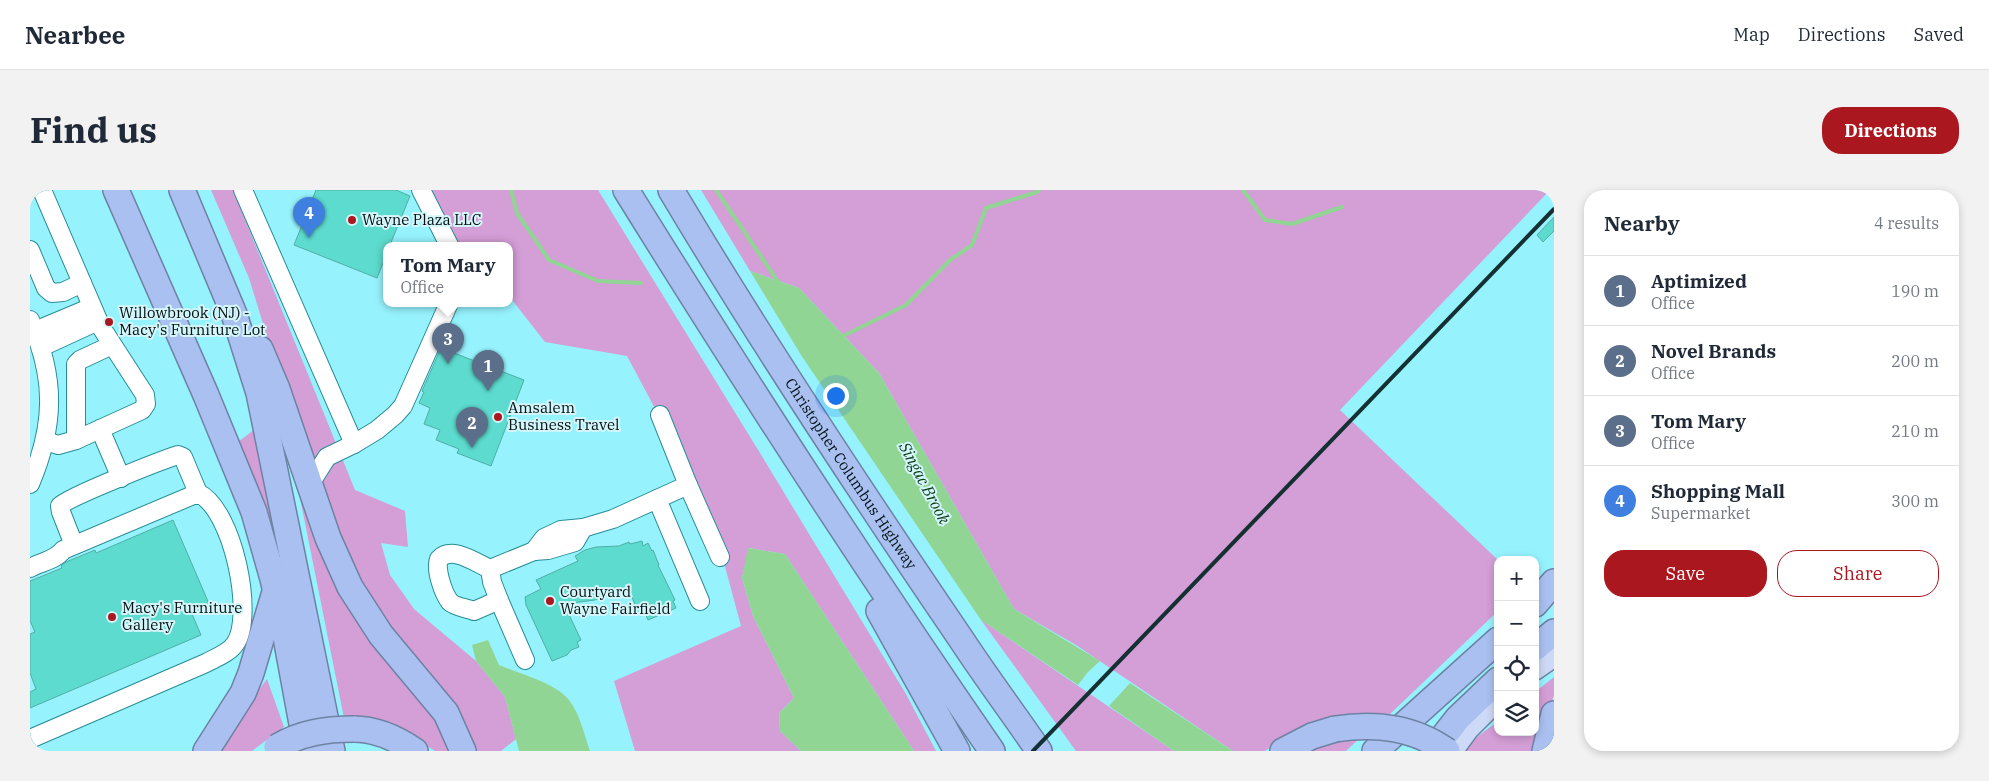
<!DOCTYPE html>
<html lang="en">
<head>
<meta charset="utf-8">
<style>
	:root { --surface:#fff; --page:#f2f2f3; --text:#1f2937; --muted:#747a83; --line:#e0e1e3; --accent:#ab171f }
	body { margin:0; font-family:"IBM Plex Serif",serif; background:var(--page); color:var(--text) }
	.controls { position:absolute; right:15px; bottom:15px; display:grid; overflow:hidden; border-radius:10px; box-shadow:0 2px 8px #0003 }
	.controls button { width:45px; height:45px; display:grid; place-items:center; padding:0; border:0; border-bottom:1px solid var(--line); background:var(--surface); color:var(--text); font:25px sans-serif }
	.you { position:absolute; left:805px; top:205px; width:18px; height:18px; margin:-12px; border:4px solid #fff; border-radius:50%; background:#1a73e8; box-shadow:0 0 0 8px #1a73e833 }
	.badge { display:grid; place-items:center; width:32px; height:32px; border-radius:50%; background:var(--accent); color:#fff; font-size:16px; font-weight:700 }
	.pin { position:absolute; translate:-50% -41px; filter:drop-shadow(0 1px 2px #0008) }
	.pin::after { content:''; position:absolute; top:26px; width:18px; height:15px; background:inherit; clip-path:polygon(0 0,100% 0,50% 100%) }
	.popup { position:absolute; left:353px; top:52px; width:130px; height:65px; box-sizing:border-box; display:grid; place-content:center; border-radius:10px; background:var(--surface); filter:drop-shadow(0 1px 4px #0005); font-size:16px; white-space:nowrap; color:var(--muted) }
	.popup b { font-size:19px; color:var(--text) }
	.popup::after { content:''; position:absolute; left:50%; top:100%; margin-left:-10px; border:10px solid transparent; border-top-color:var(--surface) }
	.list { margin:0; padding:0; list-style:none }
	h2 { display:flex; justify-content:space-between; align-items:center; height:65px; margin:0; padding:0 20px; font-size:21px }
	h2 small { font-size:16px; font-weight:400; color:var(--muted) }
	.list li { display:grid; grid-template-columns:32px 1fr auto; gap:15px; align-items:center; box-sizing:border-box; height:70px; padding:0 20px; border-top:1px solid var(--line) }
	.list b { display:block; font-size:19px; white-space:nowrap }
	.list p { margin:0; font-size:16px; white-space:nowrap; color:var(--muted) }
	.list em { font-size:16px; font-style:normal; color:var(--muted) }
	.actions { display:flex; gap:10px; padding:15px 20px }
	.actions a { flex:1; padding:11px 0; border:1px solid var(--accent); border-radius:20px; text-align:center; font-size:18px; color:var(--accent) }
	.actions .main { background:var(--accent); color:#fff }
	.icon { flex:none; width:28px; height:28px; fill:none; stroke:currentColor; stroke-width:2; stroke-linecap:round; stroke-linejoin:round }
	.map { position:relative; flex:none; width:1524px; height:561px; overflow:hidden; border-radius:20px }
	header { display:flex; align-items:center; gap:30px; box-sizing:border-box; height:70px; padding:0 25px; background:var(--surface); border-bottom:1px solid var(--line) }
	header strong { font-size:24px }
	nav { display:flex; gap:28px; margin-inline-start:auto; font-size:18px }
	.intro { display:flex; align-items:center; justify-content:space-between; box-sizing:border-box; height:120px; padding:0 30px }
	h1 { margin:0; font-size:35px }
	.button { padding:12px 22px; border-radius:20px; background:var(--accent); color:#fff; font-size:18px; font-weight:700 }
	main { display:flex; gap:30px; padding:0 30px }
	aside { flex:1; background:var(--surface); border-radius:20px; box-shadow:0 2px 8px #0003 }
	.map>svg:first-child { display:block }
	.green { fill:#d49ed6 }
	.water { fill:#91d594 }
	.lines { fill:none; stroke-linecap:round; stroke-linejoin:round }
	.stream { stroke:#91d594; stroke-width:4 }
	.building { fill:#5ddbce; stroke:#51aea4 }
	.minor-casing { stroke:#288c97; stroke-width:20 }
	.major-casing { stroke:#6e82a3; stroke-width:24 }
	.highway-casing { stroke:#6e82a3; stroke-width:28 }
	.minor { stroke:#fff; stroke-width:18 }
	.major { stroke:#ccd9f7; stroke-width:21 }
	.highway { stroke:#aac0f1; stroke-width:25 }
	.rail { stroke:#153033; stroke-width:4 }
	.highway-bridge-casing { stroke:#6e82a3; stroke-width:28; stroke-linecap:butt }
	.highway-bridge { stroke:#aac0f1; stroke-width:25 }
	.poi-dot { fill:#ab171f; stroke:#d4f6fa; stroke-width:2 }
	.labels { text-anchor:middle; stroke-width:4; stroke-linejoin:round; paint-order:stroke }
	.poi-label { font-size:15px; fill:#001012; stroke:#d4f6fa; text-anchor:start }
	.street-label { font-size:15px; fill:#001012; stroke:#d4f6fa }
	.water-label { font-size:16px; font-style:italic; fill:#073a10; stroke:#d4f6fa }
</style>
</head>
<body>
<header>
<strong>Nearbee</strong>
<nav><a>Map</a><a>Directions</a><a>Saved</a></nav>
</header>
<div class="intro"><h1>Find us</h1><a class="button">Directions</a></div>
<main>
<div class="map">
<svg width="1524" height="561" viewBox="0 0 1524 561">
	<rect width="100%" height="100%" fill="#96f3fe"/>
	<!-- green -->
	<g class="green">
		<path d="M181 0H203L325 300 375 321 378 357 351 353 360 385 384 419 446 471 475 507 486 549 471 561H442L348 425 315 363 261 225 219 88Z"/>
		<path d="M397 0H568L730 263 876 504 906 561H884L755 364 719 358 712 388 723 426 764 508 749 523 750 541 771 561H605L584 491 711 436 686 343 643 252 597 166 515 152 479 106V55H423Z"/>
		<path d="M671 0H1520L1310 220 1468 370V421L1359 525 1282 531 1235 561H1203L1046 455 984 419 849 183 769 98 720 81Z"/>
		<path d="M225 239 251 372 208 252Z"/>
		<path d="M270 308 310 406 417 540 419 561H405L374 541 314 528Z"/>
		<path d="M951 430 1144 561H1046Z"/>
		<path d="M1524 487V505L1504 561H1438L1434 557 1468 531V542H1505V502Z"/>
		<path d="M237 489 254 537 222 561H188L202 534Z"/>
		<path d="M1333 545 1316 561H1276L1279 559Z"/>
	</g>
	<!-- water -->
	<g class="water">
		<path d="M720 81 769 98 849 183 984 419 1070 471 1057 483 1048 495 951 430 771 165Z"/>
		<path d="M718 358 755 364 884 561H771L750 541 749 523 764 508 723 426 712 388Z"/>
		<path d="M458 450 469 475C488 483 526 493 539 510 550 524 554 544 560 561H489L475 507 446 471 442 455Z"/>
		<path d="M1100 493 1203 561H1144L1079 516Z"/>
	</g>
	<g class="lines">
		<!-- stream -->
		<g class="stream">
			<path d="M481 0 487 23 519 70 568 91 611 93"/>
			<path d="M686 0 749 93"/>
			<path d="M1213 0 1235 30 1262 34 1312 17"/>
			<path d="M811 147 876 115 920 70 942 55 956 18 1007 2 1009 0"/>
		</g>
	</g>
	<!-- building -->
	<g class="building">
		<path d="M286 0H366L380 6 360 55H357V63L347 88 264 55Z"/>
		<path d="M1524 27V41L1513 52 1507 45Z"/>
		<path d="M411 158 494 190 461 276 427 263 429 259 406 250 410 240 394 234 400 218 389 213 394 202 392 201Z"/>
		<path d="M143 330 180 416 162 424 171 445 0 518V502L6 499 0 483V444L5 442 0 431V391L32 378 31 376 36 372 65 360 66 363Z"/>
		<path d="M612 351 613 356 618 353 622 361 623 360 629 375H628L645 410 643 411 646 418 618 430 615 423 610 426 601 405 578 404 565 410 534 414 551 450 547 452 549 457 541 460 537 465 522 471 496 415 495 407 511 399 506 390 548 371 545 366 555 360 566 357 589 356 599 352 600 354Z"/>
	</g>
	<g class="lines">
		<defs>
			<g id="minor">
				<path d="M12 0 71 137 115 205 116 214 112 220 46 250 28 255 16 251"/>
				<path d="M213 0 324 254"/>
				<path d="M391 0 419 55"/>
				<path d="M0 60 16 98 22 103 33 102 52 93"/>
				<path d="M62 117 12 138 8 147 18 154 68 131"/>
				<path d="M0 130C26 188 25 235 0 294"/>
				<path d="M70 239 91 288"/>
				<path d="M46 250V174L50 170 82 155"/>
				<path d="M280 294 297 267 324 254 347 240 365 225 373 216 419 113"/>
				<path d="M658 295 690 367"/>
				<path d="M627 309 670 411"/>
				<path d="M44 355 31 322 30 316C38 307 132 270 148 265L153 267 168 303"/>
				<path d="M504 361 518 360 545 352 553 338"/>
				<path d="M0 378C11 372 26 370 33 360L168 303C203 319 225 426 205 454 199 463 185 468 176 473L0 549"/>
				<path d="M460 379 462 392 469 410"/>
				<path d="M495 470 469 410 444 421C437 418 425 417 420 412 413 403 405 379 409 369 422 355 446 373 460 379L504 361 514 348 531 340 553 338 583 329 658 295 630 225"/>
			</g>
			<g id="major">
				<path d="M1505 479 1524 466"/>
				<path d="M1422 561 1438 539 1468 509"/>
			</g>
			<g id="highway">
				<path d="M86 0 176 205 224 322 243 389 253 431 277 561"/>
				<path d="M152 0 204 124 229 203 302 561"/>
				<path d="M596 0C714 190 835 377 962 561"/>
				<path id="s1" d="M641 0C732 153 831 302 931 449 956 487 983 523 1009 561"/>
				<path d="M230 159 247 199 298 348 320 397 351 445 416 523 433 561"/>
				<path d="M1505 414 1524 392"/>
				<path d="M849 421 927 561"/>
				<path d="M1505 458 1524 442"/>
				<path d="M324 539C347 539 366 548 385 561"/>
				<path d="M176 561 213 503 221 483 245 402"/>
				<path d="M1253 561 1282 546 1305 539"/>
				<path d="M1345 561 1468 450"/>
				<path d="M1402 561 1428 528 1468 490"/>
				<path d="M1515 561 1524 524"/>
			</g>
		</defs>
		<!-- minor casing -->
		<use href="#minor" class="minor-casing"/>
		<!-- major casing -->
		<use href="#major" class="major-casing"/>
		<!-- highway casing -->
		<use href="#highway" class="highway-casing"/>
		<!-- minor -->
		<use href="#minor" class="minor"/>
		<!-- major -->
		<use href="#major" class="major"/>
		<!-- highway -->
		<use href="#highway" class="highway"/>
		<!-- rail -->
		<path class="rail" d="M1003 561 1524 19"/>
		<defs>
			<g id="highway-bridge">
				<path d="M1305 539C1346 533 1383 537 1417 561"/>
				<path d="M247 557C271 543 295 539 324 539"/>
			</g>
		</defs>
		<!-- highway-bridge casing -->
		<use href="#highway-bridge" class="highway-bridge-casing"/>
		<!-- highway-bridge -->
		<use href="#highway-bridge" class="highway-bridge"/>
	</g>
	<!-- markers -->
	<g class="poi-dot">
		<circle cx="322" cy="30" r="5"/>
		<circle cx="79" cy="132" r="5"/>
		<circle cx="468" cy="227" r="5"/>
		<circle cx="520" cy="411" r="5"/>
		<circle cx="82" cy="427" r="5"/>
	</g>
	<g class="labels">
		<!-- poi labels -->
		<g class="poi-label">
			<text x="332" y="35">Wayne Plaza LLC</text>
			<text x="89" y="128">Willowbrook (NJ) -<tspan x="89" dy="17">Macy's Furniture Lot</tspan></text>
			<text x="478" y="223">Amsalem<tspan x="478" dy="17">Business Travel</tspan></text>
			<text x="530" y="407">Courtyard<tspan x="530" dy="17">Wayne Fairfield</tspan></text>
			<text x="92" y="423">Macy's Furniture<tspan x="92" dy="17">Gallery</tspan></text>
		</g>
		<!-- street labels -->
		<g class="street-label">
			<text dy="5" stroke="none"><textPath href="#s1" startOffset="336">Christopher Columbus Highway</textPath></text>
		</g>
		<!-- water labels -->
		<g class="water-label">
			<text transform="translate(895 293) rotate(62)" y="6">Singac Brook</text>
		</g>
	</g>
</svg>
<div class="controls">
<button>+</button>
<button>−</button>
<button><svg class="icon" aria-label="locate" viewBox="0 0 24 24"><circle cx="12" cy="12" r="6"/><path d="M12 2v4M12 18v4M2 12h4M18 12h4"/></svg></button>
<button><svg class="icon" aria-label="layers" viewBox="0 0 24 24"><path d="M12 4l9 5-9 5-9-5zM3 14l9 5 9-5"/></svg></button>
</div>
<div class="you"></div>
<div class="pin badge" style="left:458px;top:201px;background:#5c6f8a">1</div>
<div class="pin badge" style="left:442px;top:258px;background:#5c6f8a">2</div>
<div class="pin badge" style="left:418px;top:174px;background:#5c6f8a">3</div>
<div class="popup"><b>Tom Mary</b>Office</div>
<div class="pin badge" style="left:279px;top:48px;background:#3f7fe0">4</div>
</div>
<aside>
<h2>Nearby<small>4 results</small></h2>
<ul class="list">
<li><span class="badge" style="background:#5c6f8a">1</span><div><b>Aptimized</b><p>Office</p></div><em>190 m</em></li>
<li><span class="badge" style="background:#5c6f8a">2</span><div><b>Novel Brands</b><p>Office</p></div><em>200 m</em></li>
<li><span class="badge" style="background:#5c6f8a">3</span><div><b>Tom Mary</b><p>Office</p></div><em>210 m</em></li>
<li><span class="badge" style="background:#3f7fe0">4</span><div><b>Shopping Mall</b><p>Supermarket</p></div><em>300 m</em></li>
</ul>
<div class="actions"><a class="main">Save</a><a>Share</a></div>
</aside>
</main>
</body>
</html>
